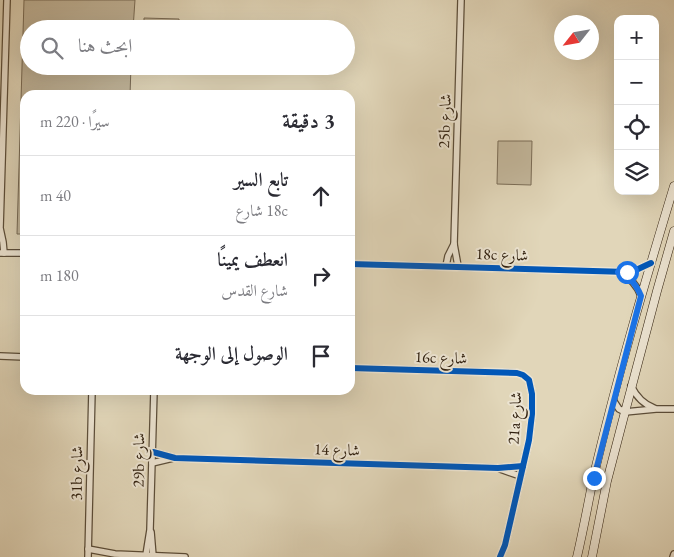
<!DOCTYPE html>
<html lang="ar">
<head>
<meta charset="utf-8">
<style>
	:root { --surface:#fff; --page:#f7f7f7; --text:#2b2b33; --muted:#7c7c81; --line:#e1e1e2 }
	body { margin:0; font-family:"EB Garamond",Amiri,serif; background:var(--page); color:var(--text); direction:rtl }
	.controls { position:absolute; right:15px; top:15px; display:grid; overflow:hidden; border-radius:10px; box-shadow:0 5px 20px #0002 }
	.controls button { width:45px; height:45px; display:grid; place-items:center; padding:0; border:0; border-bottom:1px solid var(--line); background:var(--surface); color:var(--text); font:25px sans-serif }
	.compass { position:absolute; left:554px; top:15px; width:45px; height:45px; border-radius:50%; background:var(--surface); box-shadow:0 5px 20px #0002; rotate:239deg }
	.stop { position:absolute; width:15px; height:15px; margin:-11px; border:4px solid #1a73e8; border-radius:50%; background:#fff }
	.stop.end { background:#1a73e8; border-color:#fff; box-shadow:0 1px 5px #0008 }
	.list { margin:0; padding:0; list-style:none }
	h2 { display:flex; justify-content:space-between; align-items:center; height:65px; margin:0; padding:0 20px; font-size:21px }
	h2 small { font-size:16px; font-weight:400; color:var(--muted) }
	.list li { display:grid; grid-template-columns:32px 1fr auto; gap:15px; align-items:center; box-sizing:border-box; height:80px; padding:0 20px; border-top:1px solid var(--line) }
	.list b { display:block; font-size:19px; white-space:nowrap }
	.list p { margin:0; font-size:16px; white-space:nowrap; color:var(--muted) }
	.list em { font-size:16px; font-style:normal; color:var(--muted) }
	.icon { flex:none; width:28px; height:28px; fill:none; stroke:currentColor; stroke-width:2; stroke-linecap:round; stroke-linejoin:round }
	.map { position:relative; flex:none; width:674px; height:557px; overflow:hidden; direction:ltr }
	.search { position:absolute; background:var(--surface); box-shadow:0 5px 20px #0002; left:20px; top:20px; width:335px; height:55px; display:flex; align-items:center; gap:12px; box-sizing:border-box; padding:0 18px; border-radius:28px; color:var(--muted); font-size:19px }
	.panel { position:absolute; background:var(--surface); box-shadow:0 5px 20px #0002; left:20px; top:90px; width:335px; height:305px; border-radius:15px; direction:rtl }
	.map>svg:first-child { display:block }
	.green { fill:#c3b79c; stroke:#7a6c56 }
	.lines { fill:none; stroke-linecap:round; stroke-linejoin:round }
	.minor-casing { stroke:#5c4e3a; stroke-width:8 }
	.secondary-casing { stroke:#30200f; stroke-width:9 }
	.minor { stroke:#ece4d2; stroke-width:5.5 }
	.secondary { stroke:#ece4d2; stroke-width:8 }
	.cycleway-casing { stroke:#ece4d2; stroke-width:9 }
	.cycleway { stroke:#0057b8; stroke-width:6 }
	.route { stroke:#1a73e8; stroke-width:6 }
	.labels { text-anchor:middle; stroke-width:4; stroke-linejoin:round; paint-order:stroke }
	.street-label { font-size:16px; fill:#30200f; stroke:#ece4d2 }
</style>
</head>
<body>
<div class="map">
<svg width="674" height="557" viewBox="0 0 674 557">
	<rect width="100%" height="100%" fill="#e1d6b9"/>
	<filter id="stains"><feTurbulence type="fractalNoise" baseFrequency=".004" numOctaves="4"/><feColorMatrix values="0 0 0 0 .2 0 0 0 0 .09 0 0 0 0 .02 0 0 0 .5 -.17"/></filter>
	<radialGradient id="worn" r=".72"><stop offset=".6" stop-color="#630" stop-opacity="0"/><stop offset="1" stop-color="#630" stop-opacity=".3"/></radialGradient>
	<!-- green -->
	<g class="green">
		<path d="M24 0H135L133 29H29V66H131L130 95H25V234H17Z"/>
		<path d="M144 18 179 19V29H144Z"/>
		<path d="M498 141H532L531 185 497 184Z"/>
	</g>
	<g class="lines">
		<defs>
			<g id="minor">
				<path d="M0 253H25"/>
				<path d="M4 253 3 242 0 228 7 0"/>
				<path d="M350 264 627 272 636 270 651 263"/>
				<path d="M446 266 448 256 454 244"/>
				<path d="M458 266 454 244 461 0"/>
				<path d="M620 273C631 278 637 285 641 296"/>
				<path d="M0 356 25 357"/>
				<path d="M350 368 517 373 523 375 529 380 532 394V414L529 440 505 545 500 557"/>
				<path d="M631 386C636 396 643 404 654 408"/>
				<path d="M613 400 619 409 625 412 656 409H674"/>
				<path d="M153 452 175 458 498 468 523 466"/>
				<path d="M152 463 173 458"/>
				<path d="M500 469 520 476"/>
				<path d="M151 532 153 556"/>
				<path d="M88 549 115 554 185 557"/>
				<path d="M146 555 150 530 154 390"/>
				<path d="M88 557 92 390"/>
				<path d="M673 557 674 554"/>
			</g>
			<g id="secondary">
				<path d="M577 557C583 531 588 505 593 479 616 380 645 282 674 186"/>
				<path d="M592 557 607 481 625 412 657 291 674 231"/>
			</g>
		</defs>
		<!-- minor casing -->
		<use href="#minor" class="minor-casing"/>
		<!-- secondary casing -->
		<use href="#secondary" class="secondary-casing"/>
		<!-- minor -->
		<use href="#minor" class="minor"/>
		<!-- secondary -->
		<use href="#secondary" class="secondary"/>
		<defs>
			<g id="cycleway">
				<path d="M350 264 627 272 636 270 651 263"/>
				<path d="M350 368 517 373 523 375 529 380 532 394V414L529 440 505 545 500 557"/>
				<path d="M153 452 175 458 498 468 523 466"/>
			</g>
		</defs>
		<!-- cycleway casing -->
		<use href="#cycleway" class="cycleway-casing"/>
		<!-- cycleway -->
		<use href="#cycleway" class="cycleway"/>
	</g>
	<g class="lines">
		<!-- route -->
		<path class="route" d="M594 478 641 296C636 284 630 277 618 272H627"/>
	</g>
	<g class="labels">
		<!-- street labels -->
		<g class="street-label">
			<text transform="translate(444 121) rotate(-88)" y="6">25b شارع</text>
			<text transform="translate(502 254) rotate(2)" y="6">18c شارع</text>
			<text transform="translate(441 357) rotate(2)" y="6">16c شارع</text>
			<text transform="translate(514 418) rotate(-87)" y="6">21a شارع</text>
			<text transform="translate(337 449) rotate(2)" y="6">شارع 14</text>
			<text transform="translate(138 460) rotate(-89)" y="6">29b شارع</text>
			<text transform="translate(76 473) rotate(-89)" y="6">31b شارع</text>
		</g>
	</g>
	<rect width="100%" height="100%" filter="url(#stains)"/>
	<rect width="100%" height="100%" fill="url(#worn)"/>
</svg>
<div class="controls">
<button>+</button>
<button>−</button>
<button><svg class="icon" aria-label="locate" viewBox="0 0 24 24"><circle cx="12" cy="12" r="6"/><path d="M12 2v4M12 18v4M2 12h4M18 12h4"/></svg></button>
<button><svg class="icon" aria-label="layers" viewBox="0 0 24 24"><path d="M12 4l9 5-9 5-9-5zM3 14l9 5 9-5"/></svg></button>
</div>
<svg class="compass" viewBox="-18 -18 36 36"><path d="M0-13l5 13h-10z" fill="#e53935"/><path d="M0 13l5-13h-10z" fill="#7c7c81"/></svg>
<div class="stop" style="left:627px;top:272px"></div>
<div class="stop end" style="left:594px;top:478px"></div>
<div class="search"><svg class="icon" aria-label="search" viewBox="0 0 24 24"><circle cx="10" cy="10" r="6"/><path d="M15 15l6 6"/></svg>ابحث هنا</div>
<section class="panel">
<h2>3 دقيقة<small>سيرًا · 220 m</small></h2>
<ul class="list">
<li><svg class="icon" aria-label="ahead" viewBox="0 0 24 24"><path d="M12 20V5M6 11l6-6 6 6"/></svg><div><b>تابع السير</b><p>18c شارع</p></div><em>40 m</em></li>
<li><svg class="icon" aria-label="right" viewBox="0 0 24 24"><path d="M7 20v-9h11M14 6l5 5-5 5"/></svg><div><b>انعطف يمينًا</b><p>شارع القدس</p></div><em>180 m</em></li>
<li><svg class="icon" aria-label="arrive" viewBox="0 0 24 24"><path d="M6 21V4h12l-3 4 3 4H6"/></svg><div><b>الوصول إلى الوجهة</b></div></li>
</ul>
</section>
</div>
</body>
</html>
